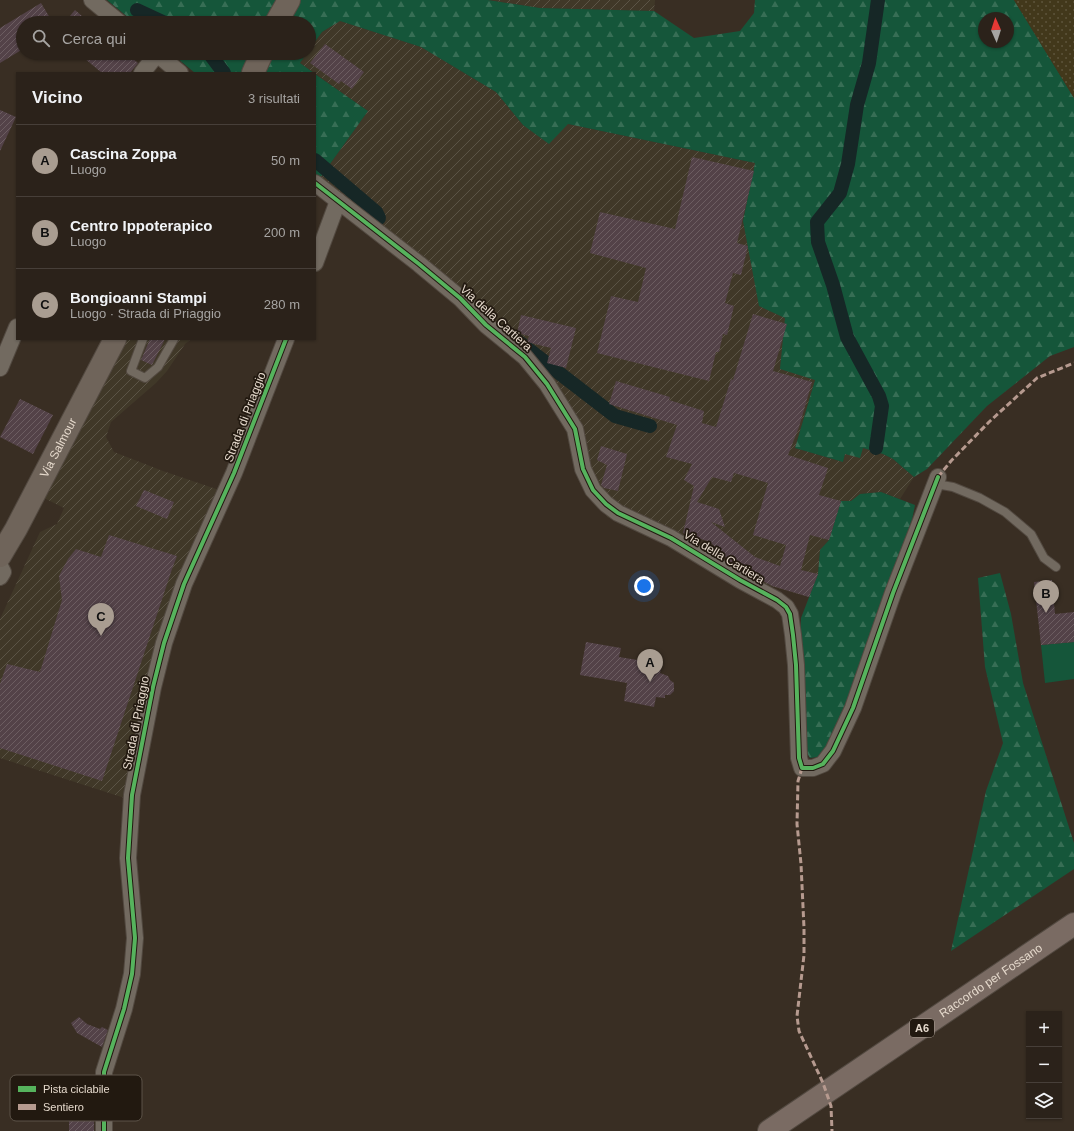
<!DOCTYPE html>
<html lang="it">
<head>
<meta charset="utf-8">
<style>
	:root { --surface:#2b221a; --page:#372f27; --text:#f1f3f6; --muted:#a6a4a2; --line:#473f39; --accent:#a99d91 }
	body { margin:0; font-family:Helvetica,sans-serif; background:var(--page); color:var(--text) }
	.controls { position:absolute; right:12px; bottom:12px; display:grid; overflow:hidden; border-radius:0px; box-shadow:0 1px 3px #0004 }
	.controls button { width:36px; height:36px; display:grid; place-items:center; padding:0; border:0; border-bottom:1px solid var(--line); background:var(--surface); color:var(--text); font:20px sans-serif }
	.compass { position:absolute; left:978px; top:12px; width:36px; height:36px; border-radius:50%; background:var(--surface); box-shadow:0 1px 3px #0004; rotate:357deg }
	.you { position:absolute; left:644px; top:586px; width:14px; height:14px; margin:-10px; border:3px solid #fff; border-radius:50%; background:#1a73e8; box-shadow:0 0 0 6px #1a73e833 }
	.badge { display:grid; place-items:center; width:26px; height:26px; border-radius:50%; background:var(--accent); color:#111; font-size:13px; font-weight:700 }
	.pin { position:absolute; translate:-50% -33px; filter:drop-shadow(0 1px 2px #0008) }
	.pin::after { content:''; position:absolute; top:21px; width:14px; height:12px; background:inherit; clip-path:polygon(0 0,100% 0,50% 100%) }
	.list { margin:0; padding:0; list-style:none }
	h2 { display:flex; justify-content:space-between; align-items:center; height:52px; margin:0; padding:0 16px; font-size:17px }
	h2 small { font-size:13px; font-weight:400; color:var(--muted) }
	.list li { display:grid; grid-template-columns:26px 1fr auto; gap:12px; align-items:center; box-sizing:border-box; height:72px; padding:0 16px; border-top:1px solid var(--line) }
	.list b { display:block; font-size:15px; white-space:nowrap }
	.list p { margin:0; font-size:13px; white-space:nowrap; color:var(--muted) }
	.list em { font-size:13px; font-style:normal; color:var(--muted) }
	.icon { flex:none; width:22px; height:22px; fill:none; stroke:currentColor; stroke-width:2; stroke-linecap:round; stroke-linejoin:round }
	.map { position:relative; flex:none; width:1074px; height:1131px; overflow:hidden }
	.search { position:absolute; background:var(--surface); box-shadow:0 1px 3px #0004; left:16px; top:16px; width:300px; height:44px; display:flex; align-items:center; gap:10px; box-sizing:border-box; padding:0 14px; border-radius:22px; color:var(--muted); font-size:15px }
	.panel { position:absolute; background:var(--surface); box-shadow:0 1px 3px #0004; left:16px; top:72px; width:300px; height:268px; border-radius:0px }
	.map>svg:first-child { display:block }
	.industrial { fill:url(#industrial-furrows) }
	.forest { fill:url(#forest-firs); fill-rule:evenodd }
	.sand { fill:url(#sand-dots) }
	.pitch { fill:#15563a }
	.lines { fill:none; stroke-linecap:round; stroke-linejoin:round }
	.canal { stroke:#162726; stroke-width:14 }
	.building { fill:url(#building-hatch); fill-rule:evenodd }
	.service-casing { stroke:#524940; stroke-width:10 }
	.minor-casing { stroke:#524940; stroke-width:18 }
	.secondary-casing { stroke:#524940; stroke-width:24 }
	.motorway-casing { stroke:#524940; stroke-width:24 }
	.service { stroke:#726a60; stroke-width:8 }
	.minor { stroke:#726a60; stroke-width:16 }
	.secondary { stroke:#6f645a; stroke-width:22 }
	.motorway { stroke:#7a6b63; stroke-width:22 }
	.quiet { stroke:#b69a8f; stroke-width:3; stroke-dasharray:6 3; stroke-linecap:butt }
	.cycleway-casing { stroke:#221910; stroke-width:6 }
	.cycleway { stroke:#56b35d; stroke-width:4 }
	.labels { text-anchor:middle; stroke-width:3.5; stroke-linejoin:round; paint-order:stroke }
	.shield { fill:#221910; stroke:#aa9f94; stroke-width:1 }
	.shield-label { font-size:11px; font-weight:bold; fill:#e5d9cc }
	.street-label { font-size:12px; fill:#e5d9cc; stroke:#221910 }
	.key { fill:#221910; stroke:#5c5348; stroke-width:1 }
	.key-label { font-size:11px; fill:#e5d9cc }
</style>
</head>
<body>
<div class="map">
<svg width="1074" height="1131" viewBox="0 0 1074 1131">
	<defs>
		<pattern id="industrial-furrows" width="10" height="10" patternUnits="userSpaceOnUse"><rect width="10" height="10" fill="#403828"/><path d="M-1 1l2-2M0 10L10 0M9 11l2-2" fill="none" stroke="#5b5446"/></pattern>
		<pattern id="forest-firs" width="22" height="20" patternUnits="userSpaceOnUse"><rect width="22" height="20" fill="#15563a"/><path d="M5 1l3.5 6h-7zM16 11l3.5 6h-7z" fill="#376e55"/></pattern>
		<pattern id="sand-dots" width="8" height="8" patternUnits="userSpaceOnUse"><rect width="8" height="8" fill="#42381b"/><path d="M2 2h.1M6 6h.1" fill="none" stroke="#5d543b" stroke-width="1.8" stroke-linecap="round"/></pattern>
		<pattern id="building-hatch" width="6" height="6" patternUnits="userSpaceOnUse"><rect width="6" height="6" fill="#534248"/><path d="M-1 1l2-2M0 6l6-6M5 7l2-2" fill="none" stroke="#6c5d61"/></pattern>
	</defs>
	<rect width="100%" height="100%" fill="#392e23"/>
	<!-- industrial -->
	<g class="industrial">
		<path d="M488 0H655L654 11 540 8Z"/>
		<path d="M340 21 421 47 496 92 523 125 568 124 755 163 743 221 785 318 815 380 795 448 843 462 845 454 863 448 883 454 893 459 914 477 900 499 881 492 860 494 851 501H841L829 540 820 550 818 574 809 597 750 580 710 542 683 533 674 546 607 517 604 494 578 442 552 377 320 178 368 111 300 63 307 53H309V50L322 32Z"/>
		<path d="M126 339H191L185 344 167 371 156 383 111 422 106 437 114 452 163 471 231 494 204 555 168 647 137 802 0 758V619L40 532 57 524 64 508 44 498Z"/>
	</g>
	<!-- forest -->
	<g class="forest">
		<path d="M107 0H488L540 8 654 11 694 38 740 31 754 13 755 0H1014L1074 98V347L1050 356 987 406 927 469 914 477 893 459 883 454 863 448 860 458 845 454 843 462 795 448 815 380 780 369 785 318 759 306 743 221 755 163 568 124 549 144 523 125 496 92 421 47 340 21 322 32 309 50V23H135ZM984 18H1008V42H984Z"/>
		<path d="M171 53H307L300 63 314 73H195Z"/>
		<path d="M315 74 368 111 320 178 315 174Z"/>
		<path d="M881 492 915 505 910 530 863 663 831 741 818 757 810 758 807 753 800 662 801 618 818 574 820 550 829 540 841 501H851L860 494Z"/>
		<path d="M1000 573 1011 614 1023 683 1074 843V869L951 951 986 791 1003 743 985 667 978 578Z"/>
	</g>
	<!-- sand -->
	<path class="sand" d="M1014 0H1074V98Z"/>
	<!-- pitch -->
	<path class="pitch" d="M1074 642V679L1045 683 1041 645Z"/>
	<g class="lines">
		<!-- canal -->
		<g class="canal">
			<path d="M137 10 165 23"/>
			<path d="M209 53 224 73"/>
			<path d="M315 160 376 212 379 218"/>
			<path d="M506 332 615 416 650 426"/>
			<path d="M876 448 882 406 879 396 847 337 833 285 818 242 817 222 840 193 848 164 857 105 869 63 878 0"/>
		</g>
	</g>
	<!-- building -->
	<g class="building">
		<path d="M41 3 53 23H23V49L0 63V28Z"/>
		<path d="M75 10 90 23H64Z"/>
		<path d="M325 44 364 72 352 89 341 81 339 84 310 63Z"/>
		<path d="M78 53H126L138 63 130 73H102Z"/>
		<path d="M0 110 16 117 0 151Z"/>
		<path d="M692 157 754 171 737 243 748 246 741 275 733 273 725 303 734 306 727 335 723 334 719 352H716L709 381 597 353 611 296 638 302 646 268 590 253 600 212 675 229Z"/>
		<path d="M753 314 787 324 773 371 812 382 799 427 788 455 828 468 819 495 841 501 829 540 810 535 801 570 818 574 809 597 772 586 735 566 710 542 683 533 694 486 684 480 692 464 666 457 677 425 609 404 616 381 670 397 669 400 704 411 702 423 716 427 731 379 733 380ZM734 473 768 483 753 535 786 545 780 566 755 557 711 522 725 527 719 509 697 502 712 477 731 482Z"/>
		<path d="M521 315 576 328 566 368 547 363 551 348 527 342 529 336 517 333Z"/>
		<path d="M150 339H165L152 365 141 360Z"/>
		<path d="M20 399 53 415 33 454 0 437Z"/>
		<path d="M601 446 627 454 618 491 604 488 601 485 607 465 597 460Z"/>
		<path d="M144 490 174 502 167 519 136 506Z"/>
		<path d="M109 535 177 556 172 569 102 781 0 748V684L7 664 40 672 62 600 59 576 68 559 76 549 101 557Z"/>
		<path d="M1052 580 1055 614 1074 612V642L1041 645 1034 582Z"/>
		<path d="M586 642 621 648 619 657 662 664 660 673 668 676 670 680 674 683V691L670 695H665V698L656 697 654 707 624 701 627 683 580 675Z"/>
		<path d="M79 1017 87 1024 100 1029 102 1027 108 1030 102 1047 77 1033 71 1023Z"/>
		<path d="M94 1117V1131H69V1119Z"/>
	</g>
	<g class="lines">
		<defs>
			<g id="service">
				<path d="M143 339 131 371 145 378 158 367 174 339"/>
				<path d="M936 484 953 487 980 498 1005 512 1031 534 1044 558 1056 567"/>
			</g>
			<g id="minor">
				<path d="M92 0 120 23"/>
				<path d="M156 53 180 73"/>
				<path d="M142 73 157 54"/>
				<path d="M315 183 419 264 460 298 486 325 525 357 547 384 575 429 583 469 593 490 606 504 618 513 671 538 740 580 777 600 786 607 790 614 793 635 796 665 799 758 802 768H813L823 764 833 751 853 708 893 593 938 477"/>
				<path d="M315 263 338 201"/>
				<path d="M0 368 17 327"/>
				<path d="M0 566 3 572 0 577"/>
				<path d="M104 1131V1072L124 1009 132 974 135 938 128 858 132 795 153 687 164 643 184 584 234 473 286 339"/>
			</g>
			<g id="secondary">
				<path d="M276 23 289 0"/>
				<path d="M253 73 262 53"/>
				<path id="s1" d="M0 556 16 529 115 339"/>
			</g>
			<g id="motorway">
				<path id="s2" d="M769 1131 1074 924"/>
			</g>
		</defs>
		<!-- service casing -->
		<use href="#service" class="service-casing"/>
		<!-- minor casing -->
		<use href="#minor" class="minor-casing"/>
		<!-- secondary casing -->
		<use href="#secondary" class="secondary-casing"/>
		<!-- motorway casing -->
		<use href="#motorway" class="motorway-casing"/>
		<!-- service -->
		<use href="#service" class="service"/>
		<!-- minor -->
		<use href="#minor" class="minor"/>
		<!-- secondary -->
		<use href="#secondary" class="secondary"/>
		<!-- motorway -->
		<use href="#motorway" class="motorway"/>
		<!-- quiet -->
		<g class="quiet">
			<path d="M938 477 951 461 989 422 1037 378 1074 363"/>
			<path d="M802 768 798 781 797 824 801 864 804 928V955L797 1016 799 1031 823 1083 831 1106 832 1131"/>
		</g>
		<defs>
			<g id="cycleway">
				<path d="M315 183 419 264 460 298 486 325 525 357 547 384 575 429 583 469 593 490 606 504 618 513 671 538 740 580 777 600 786 607 790 614 793 635 796 665 799 758 802 768H813L823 764 833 751 853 708 893 593 938 477"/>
				<path d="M104 1131V1072L124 1009 132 974 135 938 128 858 132 795 153 687 164 643 184 584 234 473 286 339"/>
			</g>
		</defs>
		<!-- cycleway casing -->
		<use href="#cycleway" class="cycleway-casing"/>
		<!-- cycleway -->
		<use href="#cycleway" class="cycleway"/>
	</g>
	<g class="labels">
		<!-- shield labels -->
		<rect class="shield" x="910" y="1019" width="24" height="18" rx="3"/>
		<g class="shield-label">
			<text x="922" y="1032">A6</text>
		</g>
		<!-- street labels -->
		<g class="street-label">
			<text transform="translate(496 318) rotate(42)" y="4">Via della Cartiera</text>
			<text transform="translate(245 417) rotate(-69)" y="4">Strada di Priaggio</text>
			<text dy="4" stroke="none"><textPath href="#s1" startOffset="123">Via Salmour</textPath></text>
			<text transform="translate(724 557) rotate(31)" y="4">Via della Cartiera</text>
			<text transform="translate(136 723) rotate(-79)" y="4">Strada di Priaggio</text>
			<text dy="4" stroke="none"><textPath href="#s2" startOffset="268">Raccordo per Fossano</textPath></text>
		</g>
	</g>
	<!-- legend -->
	<rect x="10" y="1075" width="132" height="46" rx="6" class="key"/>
	<rect x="18" y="1086" width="18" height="6" fill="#56b35d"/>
	<rect x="18" y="1104" width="18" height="6" fill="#b69a8f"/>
	<g class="key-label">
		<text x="43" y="1093">Pista ciclabile</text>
		<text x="43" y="1111">Sentiero</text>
	</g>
</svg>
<div class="controls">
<button>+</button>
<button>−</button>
<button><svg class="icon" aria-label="layers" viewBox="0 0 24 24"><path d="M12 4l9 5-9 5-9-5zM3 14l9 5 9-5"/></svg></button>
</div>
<svg class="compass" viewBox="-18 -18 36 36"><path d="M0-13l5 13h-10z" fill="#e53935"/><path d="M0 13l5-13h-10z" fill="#a6a4a2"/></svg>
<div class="you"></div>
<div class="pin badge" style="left:650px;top:682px">A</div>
<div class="pin badge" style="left:1046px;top:613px">B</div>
<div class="pin badge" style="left:101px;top:636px">C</div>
<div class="search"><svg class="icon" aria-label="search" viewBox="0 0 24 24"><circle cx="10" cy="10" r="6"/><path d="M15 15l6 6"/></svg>Cerca qui</div>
<section class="panel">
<h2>Vicino<small>3 risultati</small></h2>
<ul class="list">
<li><span class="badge">A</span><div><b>Cascina Zoppa</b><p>Luogo</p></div><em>50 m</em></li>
<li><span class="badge">B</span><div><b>Centro Ippoterapico</b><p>Luogo</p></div><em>200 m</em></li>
<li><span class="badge">C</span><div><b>Bongioanni Stampi</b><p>Luogo · Strada di Priaggio</p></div><em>280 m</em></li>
</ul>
</section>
</div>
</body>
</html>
